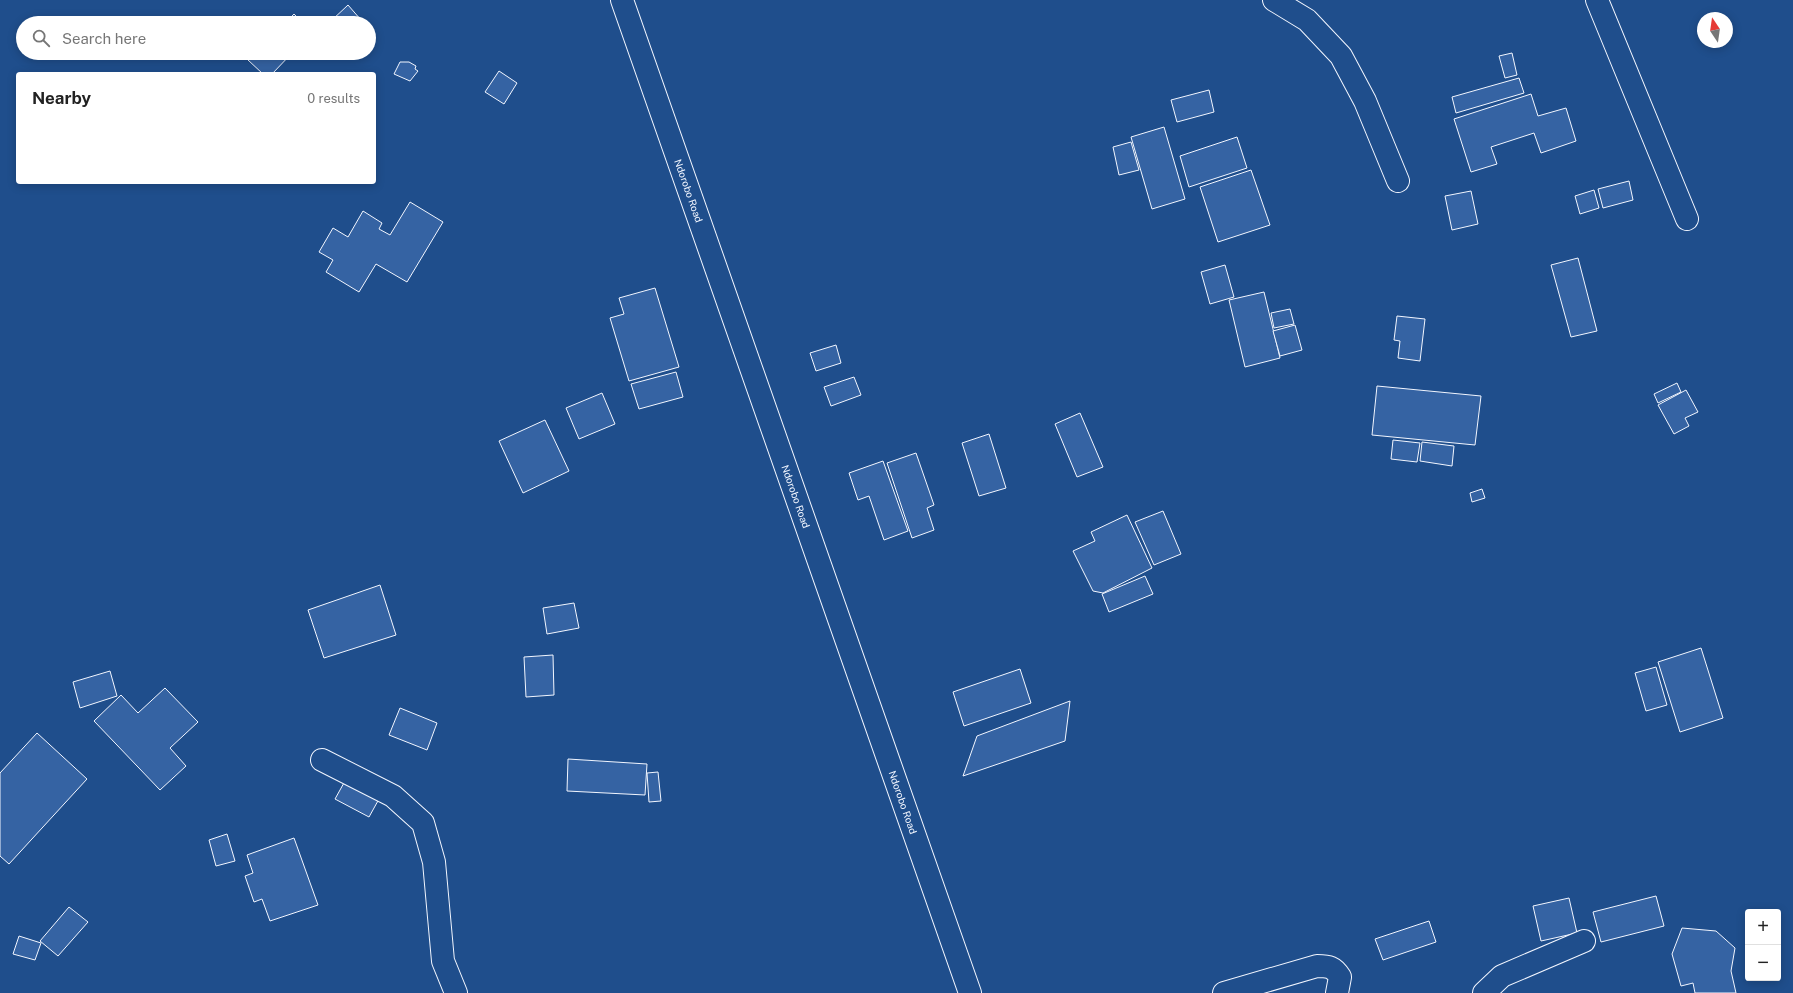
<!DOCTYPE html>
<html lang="en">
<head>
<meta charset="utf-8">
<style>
	:root { --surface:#fff; --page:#f2f2f2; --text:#222; --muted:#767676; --line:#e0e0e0 }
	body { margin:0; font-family:"Public Sans",sans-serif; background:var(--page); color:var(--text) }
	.controls { position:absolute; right:12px; bottom:12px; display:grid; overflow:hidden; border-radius:4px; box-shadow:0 2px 10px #0003 }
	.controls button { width:36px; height:36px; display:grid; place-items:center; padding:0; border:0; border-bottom:1px solid var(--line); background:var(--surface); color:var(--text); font:20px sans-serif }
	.compass { position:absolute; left:1697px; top:12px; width:36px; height:36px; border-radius:50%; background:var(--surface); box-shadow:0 2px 10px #0003; rotate:347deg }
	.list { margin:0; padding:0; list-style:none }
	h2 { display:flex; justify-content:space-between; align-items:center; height:52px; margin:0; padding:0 16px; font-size:17px }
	h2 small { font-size:13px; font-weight:400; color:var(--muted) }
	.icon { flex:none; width:22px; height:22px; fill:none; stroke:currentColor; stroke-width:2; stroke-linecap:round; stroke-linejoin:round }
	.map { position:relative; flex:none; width:1793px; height:993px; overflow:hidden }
	.search { position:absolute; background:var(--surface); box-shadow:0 2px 10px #0003; left:16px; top:16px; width:360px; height:44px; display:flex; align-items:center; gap:10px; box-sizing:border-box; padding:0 14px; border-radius:22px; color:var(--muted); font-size:15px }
	.panel { position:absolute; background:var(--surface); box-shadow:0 2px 10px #0003; left:16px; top:72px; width:360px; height:112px; border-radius:4px }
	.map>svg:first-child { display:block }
	.building { fill:#3563a3; stroke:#f2f6ff }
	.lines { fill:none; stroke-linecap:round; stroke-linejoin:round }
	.minor-casing { stroke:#f2f6ff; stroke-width:24 }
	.minor { stroke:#1f4e8c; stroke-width:22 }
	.labels { text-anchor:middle; stroke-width:3; stroke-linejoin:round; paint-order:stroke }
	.street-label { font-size:10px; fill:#f2f6ff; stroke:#1f4e8c }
</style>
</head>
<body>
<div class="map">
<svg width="1793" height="993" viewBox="0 0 1793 993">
	<rect width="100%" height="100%" fill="#1f4e8c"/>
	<!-- building -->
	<g class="building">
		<path d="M348 5 361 20 358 23H333L331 21Z"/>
		<path d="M294 14 303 23H285Z"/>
		<path d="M255 53H292L272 74H263L248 60Z"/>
		<path d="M1512 53 1517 75 1505 78 1499 56Z"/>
		<path d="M400 62H409L416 66 415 69 418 71 410 81 394 74Z"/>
		<path d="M499 71 517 83 504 104 485 92Z"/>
		<path d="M1519 78 1524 93 1456 113 1452 97Z"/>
		<path d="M1209 90 1214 112 1177 122 1171 100Z"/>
		<path d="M1531 94 1538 116 1566 108 1576 141 1541 153 1534 133 1491 147 1497 164 1471 172 1454 119Z"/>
		<path d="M1164 127 1185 199 1152 209 1131 137Z"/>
		<path d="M1237 137 1247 168 1189 187 1180 156Z"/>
		<path d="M1131 142 1139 170 1119 175 1113 147Z"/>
		<path d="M1251 170 1270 225 1218 242 1200 187Z"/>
		<path d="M1629 181 1633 200 1603 208 1598 189Z"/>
		<path d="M1594 190 1599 208 1580 214 1575 196Z"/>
		<path d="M1471 191 1478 224 1452 230 1445 196Z"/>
		<path d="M410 202 443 222 407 282 376 264 359 292 326 272 333 260 319 252 333 228 348 237 363 211 382 223 379 229 390 235Z"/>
		<path d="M1578 258 1597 331 1571 337 1551 265Z"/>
		<path d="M1225 265 1234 297 1210 304 1201 272Z"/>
		<path d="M655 288 679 367 629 381 610 318 624 314 619 298Z"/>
		<path d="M1264 292 1280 358 1245 367 1229 300Z"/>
		<path d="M1290 309 1294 324 1274 328 1271 313Z"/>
		<path d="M1397 316 1425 319 1420 361 1398 358 1400 341 1394 340Z"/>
		<path d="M1295 325 1302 350 1280 356 1273 331Z"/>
		<path d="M836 345 841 363 816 371 810 353Z"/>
		<path d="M676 372 683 397 639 409 631 384Z"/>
		<path d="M854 377 861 395 831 406 824 387Z"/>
		<path d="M1677 383 1681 392 1658 403 1654 394Z"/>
		<path d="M1377 386 1481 396 1475 445 1372 435Z"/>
		<path d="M1686 390 1698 412 1685 418 1689 426 1674 434 1658 405Z"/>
		<path d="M602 393 615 424 579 439 566 408Z"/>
		<path d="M1080 413 1103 467 1077 477 1055 424Z"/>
		<path d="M545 420 569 471 523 493 499 441Z"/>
		<path d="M989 434 1006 488 979 496 962 443Z"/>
		<path d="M1393 440 1420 443 1417 462 1391 459Z"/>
		<path d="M1422 442 1454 446 1452 466 1420 461Z"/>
		<path d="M916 453 934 505 927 508 934 530 912 538 887 463Z"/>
		<path d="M883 461 908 531 884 540 869 496 858 500 849 473Z"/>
		<path d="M1482 489 1485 498 1472 502 1470 493Z"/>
		<path d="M1163 511 1181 554 1154 565 1135 522Z"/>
		<path d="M1127 515 1152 568 1103 593 1093 591 1073 551 1095 541 1091 532Z"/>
		<path d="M1145 576 1153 594 1109 612 1102 594Z"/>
		<path d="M380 585 396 635 324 658 308 610Z"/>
		<path d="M574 603 579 628 547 634 543 608Z"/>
		<path d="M1701 648 1723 718 1680 732 1658 662Z"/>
		<path d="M553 655 554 695 526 697 524 657Z"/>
		<path d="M1656 667 1667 705 1646 711 1635 673Z"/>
		<path d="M1020 669 1031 703 964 726 953 692Z"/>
		<path d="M110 671 117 696 80 708 73 682Z"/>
		<path d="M165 688 198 722 170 748 186 766 160 790 94 721 121 695 138 713Z"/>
		<path d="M1070 701 1065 741 963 776 977 736Z"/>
		<path d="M400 708 437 723 427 750 389 735Z"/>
		<path d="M37 733 87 779 9 864 0 856V773Z"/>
		<path d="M568 759 647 764 645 795 567 791Z"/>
		<path d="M658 772 661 801 649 802 647 773Z"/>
		<path d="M345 781 379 799 369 817 335 799Z"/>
		<path d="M227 834 235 861 216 866 209 840Z"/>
		<path d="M294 838 318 905 270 921 262 899 254 902 245 876 253 873 247 855Z"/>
		<path d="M1656 896 1664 926 1601 942 1593 912Z"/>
		<path d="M1569 898 1577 933 1541 941 1533 906Z"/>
		<path d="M69 907 88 922 58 956 40 941Z"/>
		<path d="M1429 921 1436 942 1383 960 1375 939Z"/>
		<path d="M1682 928 1716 931 1735 948 1731 971 1736 993H1695L1693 983 1681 986 1672 954Z"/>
		<path d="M19 936 41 943 35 960 13 954Z"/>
	</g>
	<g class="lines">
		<defs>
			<g id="minor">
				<path id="s1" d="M622 0 970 993"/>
				<path d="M1274 0 1307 20 1341 56 1365 101 1398 181"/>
				<path d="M1597 0 1687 219"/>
				<path d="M322 760 393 796 423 823 434 862 443 961 456 993"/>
				<path d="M1224 993 1317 966C1329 966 1334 967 1340 977L1337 993"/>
				<path d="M1484 993 1502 976 1584 941"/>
			</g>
		</defs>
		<!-- minor casing -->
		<use href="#minor" class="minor-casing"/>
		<!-- minor -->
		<use href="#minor" class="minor"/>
	</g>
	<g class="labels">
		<!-- street labels -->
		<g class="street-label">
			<text dy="4" stroke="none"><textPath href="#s1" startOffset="202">Ndorobo Road</textPath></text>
			<text dy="4" stroke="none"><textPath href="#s1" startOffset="526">Ndorobo Road</textPath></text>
			<text dy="4" stroke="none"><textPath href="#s1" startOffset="850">Ndorobo Road</textPath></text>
		</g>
	</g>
</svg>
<div class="controls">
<button>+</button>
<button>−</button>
</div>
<svg class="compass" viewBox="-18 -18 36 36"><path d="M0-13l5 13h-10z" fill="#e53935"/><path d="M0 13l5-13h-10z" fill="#767676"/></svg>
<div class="search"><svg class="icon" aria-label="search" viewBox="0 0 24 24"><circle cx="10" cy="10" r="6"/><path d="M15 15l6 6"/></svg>Search here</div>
<section class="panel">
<h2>Nearby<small>0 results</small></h2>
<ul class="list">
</ul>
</section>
</div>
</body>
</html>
